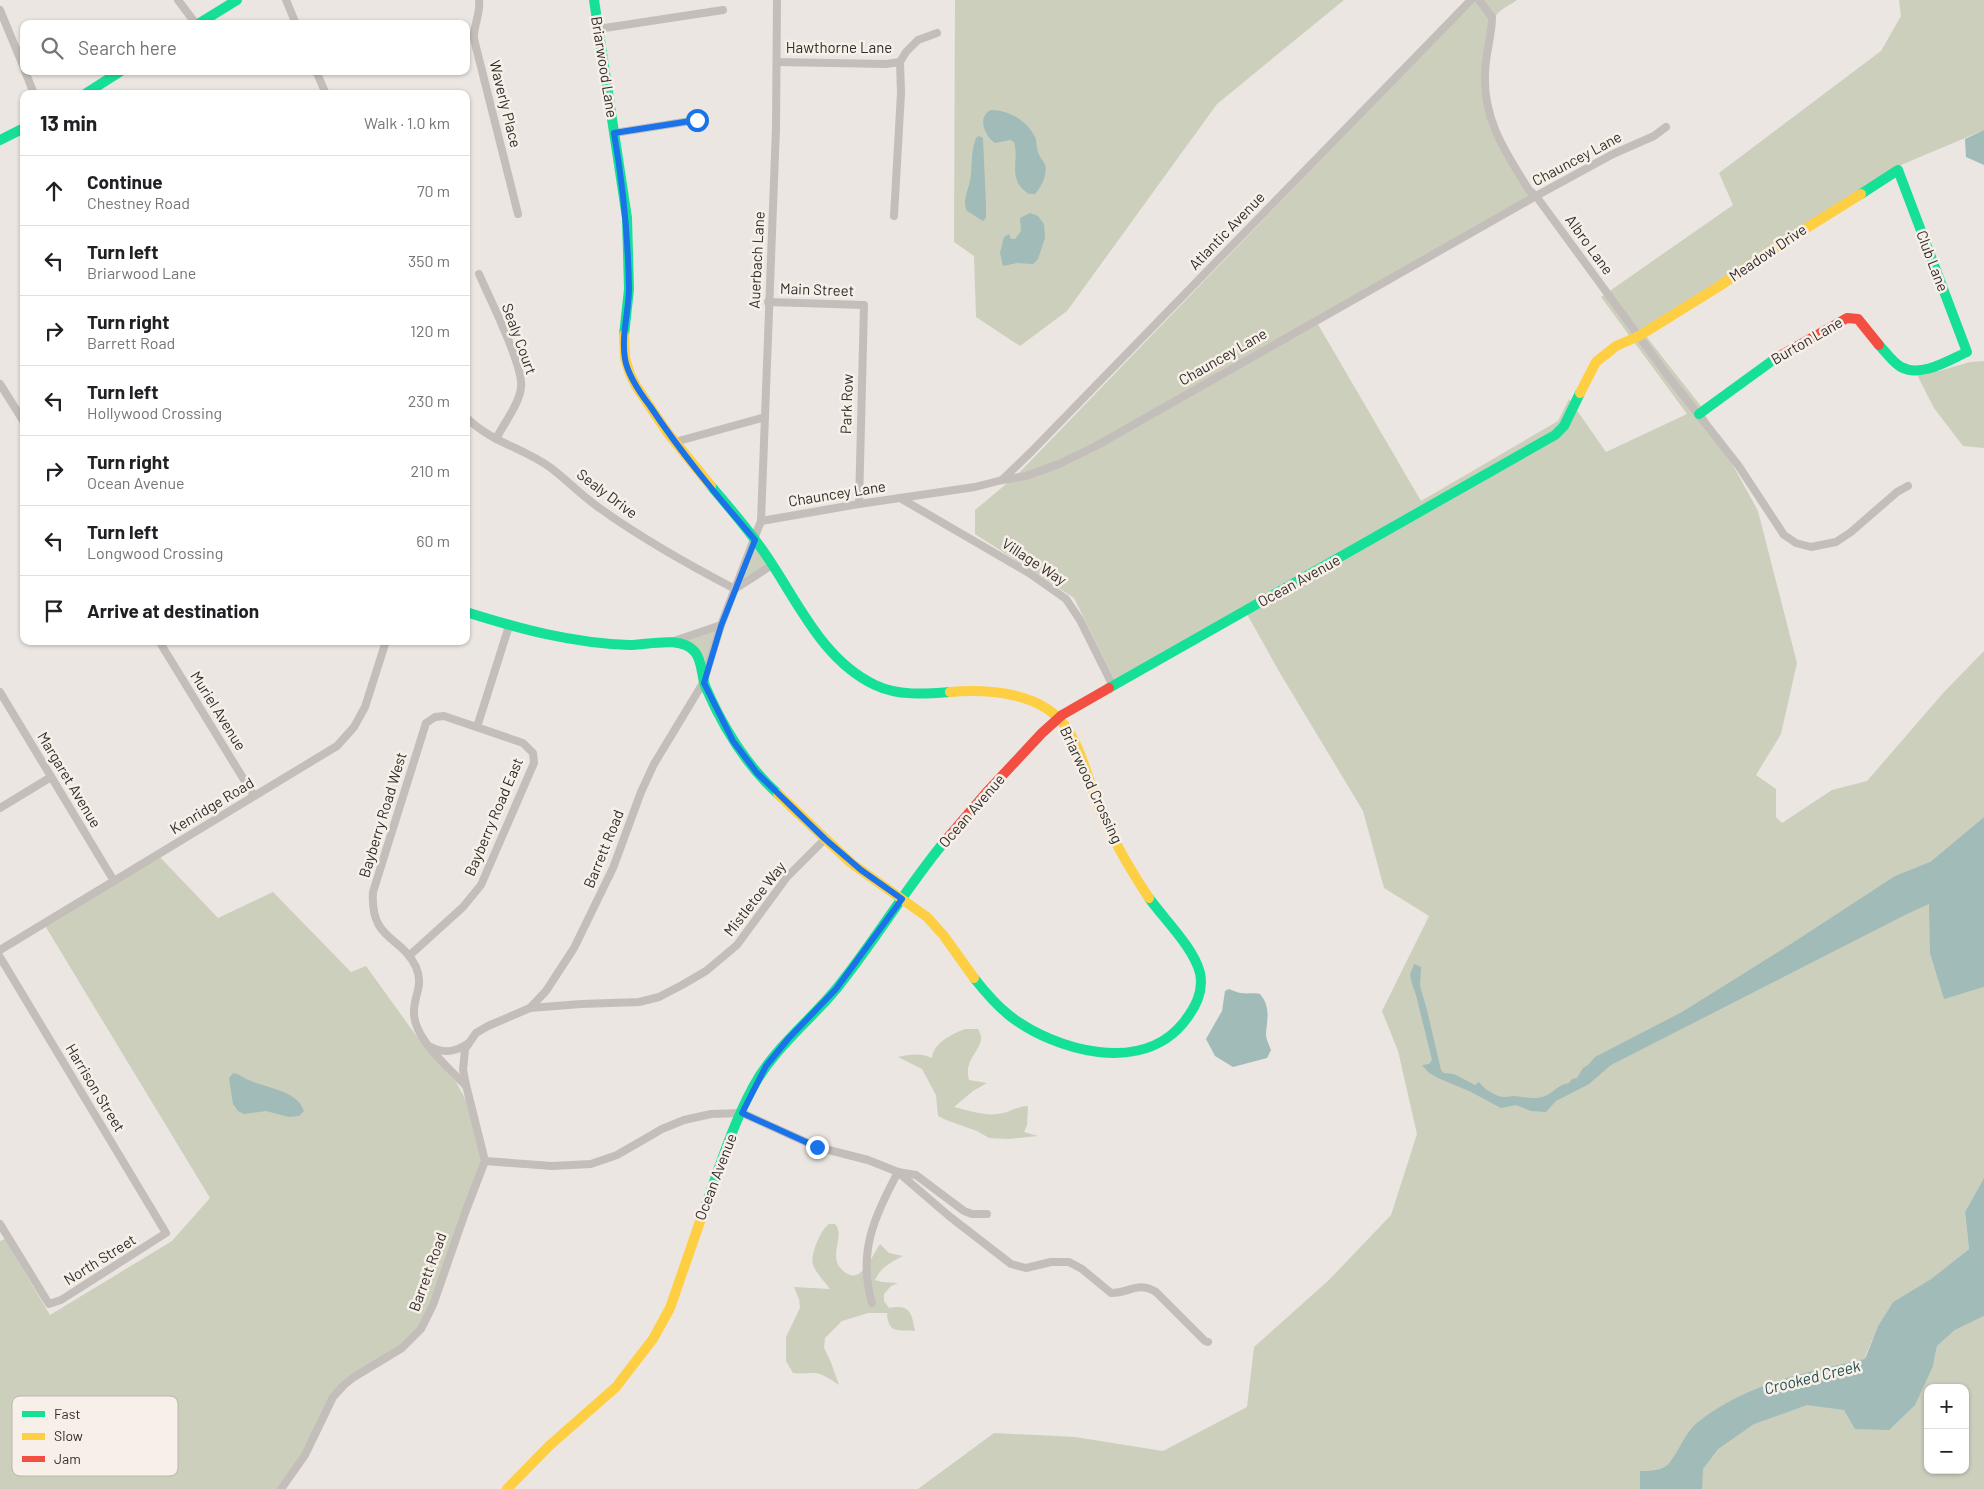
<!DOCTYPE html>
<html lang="en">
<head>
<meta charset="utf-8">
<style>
	:root { --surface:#fff; --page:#f2f2f2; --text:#202124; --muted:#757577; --line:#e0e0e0 }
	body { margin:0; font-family:Barlow,sans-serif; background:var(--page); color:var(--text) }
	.controls { position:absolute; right:15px; bottom:15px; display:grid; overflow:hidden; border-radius:10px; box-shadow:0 1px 4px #0004 }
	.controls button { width:45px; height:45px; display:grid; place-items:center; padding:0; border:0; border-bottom:1px solid var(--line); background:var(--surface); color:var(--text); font:25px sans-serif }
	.stop { position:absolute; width:15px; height:15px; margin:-11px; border:4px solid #1a73e8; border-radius:50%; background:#fff }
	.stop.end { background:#1a73e8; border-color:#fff; box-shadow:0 1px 5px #0008 }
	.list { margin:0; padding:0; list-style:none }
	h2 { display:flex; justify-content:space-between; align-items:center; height:65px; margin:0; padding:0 20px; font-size:21px }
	h2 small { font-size:16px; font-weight:400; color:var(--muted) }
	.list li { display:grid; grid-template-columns:32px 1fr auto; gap:15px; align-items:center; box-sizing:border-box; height:70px; padding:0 20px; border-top:1px solid var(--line) }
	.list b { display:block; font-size:19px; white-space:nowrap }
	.list p { margin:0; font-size:16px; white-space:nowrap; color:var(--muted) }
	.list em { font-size:16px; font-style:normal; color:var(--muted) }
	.icon { flex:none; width:28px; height:28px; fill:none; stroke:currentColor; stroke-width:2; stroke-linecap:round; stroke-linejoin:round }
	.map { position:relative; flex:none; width:1984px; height:1489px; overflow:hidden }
	.search { position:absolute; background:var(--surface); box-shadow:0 1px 4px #0004; left:20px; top:20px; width:450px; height:55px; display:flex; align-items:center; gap:12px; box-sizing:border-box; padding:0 18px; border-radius:10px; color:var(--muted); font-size:19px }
	.panel { position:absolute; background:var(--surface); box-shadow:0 1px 4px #0004; left:20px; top:90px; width:450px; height:555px; border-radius:10px }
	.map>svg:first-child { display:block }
	.green { fill:#cdcfbd; fill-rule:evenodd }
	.water { fill:#a0bbb8 }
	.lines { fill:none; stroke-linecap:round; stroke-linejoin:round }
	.street { stroke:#c4beba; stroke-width:8 }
	.fast { stroke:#16e098; stroke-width:10 }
	.slow { stroke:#ffcf43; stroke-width:10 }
	.jam { stroke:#f24e42; stroke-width:10 }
	.route { stroke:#1a73e8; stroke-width:6 }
	.labels { text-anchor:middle; stroke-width:5; stroke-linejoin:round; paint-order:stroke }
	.street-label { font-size:15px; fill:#342c29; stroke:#f7f0e9 }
	.water-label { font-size:16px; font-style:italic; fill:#245050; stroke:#f7f0e9 }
	.key { fill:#f7f0e9; stroke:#bcb5af; stroke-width:1 }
	.key-label { font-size:14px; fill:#342c29 }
</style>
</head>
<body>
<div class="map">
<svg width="1984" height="1489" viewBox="0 0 1984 1489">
	<rect width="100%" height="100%" fill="#ebe6e1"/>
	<!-- green -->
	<g class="green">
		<path d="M955 0H1344L1217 104 1067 311 1020 346 976 317 974 256 954 242Z"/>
		<path d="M1475 0H1517C1510 5 1499 10 1495 17 1479 45 1478 95 1490 124L1532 196 1316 321 1421 501 1558 421 1569 399 1606 452 1687 414 1601 297 1733 205 1719 173 1881 51 1901 16 1899 0H1984V130L1901 165 1642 331 1700 405 1758 511 1797 663 1781 734 1756 775 1776 789V817L1782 823 1832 790 1867 781 1944 692 1984 651V817L1930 862 1944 998 1984 987V1178L1965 1212 1969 1249 1931 1279 1893 1302 1878 1326 1865 1357 1933 1366 1937 1346 1955 1330 1984 1316V1489H918L994 1433 1075 1437 1163 1451 1247 1407 1254 1347 1329 1280 1391 1215 1417 1134 1398 1051 1382 1011 1429 916 1384 888 1363 811 1280 673 1243 607 1115 681 1074 598 975 534V510L1017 475ZM1928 1388H1965V1470H1928Z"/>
		<path d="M1984 361V448L1963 446 1934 408 1915 371H1939L1970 362Z"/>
		<path d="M755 540 772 565 735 589Z"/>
		<path d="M721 625 703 683 701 663 678 644Z"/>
		<path d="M158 855 218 918 273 892 351 972 366 966 415 1034 456 1082 474 1115 482 1161 421 1329 402 1348 344 1385 305 1455 281 1489H0V1241L5 1239 50 1315 172 1241 210 1198 44 924Z"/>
		<path d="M965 1029H978C990 1047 962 1056 969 1080L987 1083 973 1091 954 1107C967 1110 984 1116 998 1114 1009 1113 1017 1106 1028 1106L1027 1125 1024 1132 1038 1136 1008 1139 989 1138 977 1131 946 1120 938 1116 936 1095 922 1069 898 1057C910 1054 921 1053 932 1058 933 1043 952 1034 965 1029Z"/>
		<path d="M829 1224H835C847 1237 824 1258 846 1273 862 1284 872 1255 880 1244L889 1253 903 1256C891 1262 881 1267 875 1280L882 1282 898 1283 891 1286 884 1294V1301L889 1308C909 1304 912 1312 915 1331 898 1330 888 1334 887 1313H868L842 1321 825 1338 824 1348 830 1360 839 1385C831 1380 823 1373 814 1373 806 1373 801 1374 793 1373L786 1361V1337L800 1308 799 1299 794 1287 830 1289C825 1282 816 1273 813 1265 810 1255 821 1229 829 1224Z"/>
	</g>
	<!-- water -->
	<g class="water">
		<path d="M991 110C1008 110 1027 120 1035 137 1037 141 1036 147 1038 152 1039 157 1044 161 1045 165 1048 173 1041 188 1035 194H1029C1006 179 1020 162 1014 142L1010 140 995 143C984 136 977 116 991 110Z"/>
		<path d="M1984 130V165L1966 157 1965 139Z"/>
		<path d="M979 136 983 138 986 206V218L983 221 967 211C962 201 968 191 970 181 973 165 970 154 976 138Z"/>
		<path d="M1030 213 1038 216 1044 224 1045 238 1038 259 1033 264 1017 263 1003 266 1000 253 1004 237 1009 234 1011 239H1015L1021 231 1020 218Z"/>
		<path d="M1984 817V987L1944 999 1930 953 1929 904 1907 914 1611 1065 1589 1084 1556 1101 1546 1112 1531 1111 1516 1105 1501 1108 1469 1091 1438 1078 1429 1073 1422 1065 1429 1064 1432 1060 1416 995 1412 984 1410 975 1414 964 1421 967 1420 986 1427 1010 1441 1070 1444 1073 1454 1074 1475 1085 1479 1082C1484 1089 1497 1098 1506 1097 1509 1097 1511 1096 1514 1096 1525 1097 1535 1100 1545 1096 1555 1092 1557 1085 1569 1083L1572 1079 1577 1078 1583 1068 1588 1065 1595 1057 1682 1012 1797 940 1895 876 1930 862Z"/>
		<path d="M1229 989C1244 996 1246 992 1260 994 1271 1007 1267 1019 1266 1034 1266 1039 1269 1045 1271 1050L1267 1058 1233 1067 1215 1056 1206 1039 1222 1011 1225 991Z"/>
		<path d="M233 1073C241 1074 244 1079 251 1081 268 1088 298 1091 304 1111L299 1116 289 1117 266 1111 244 1114 238 1111 233 1104 229 1078Z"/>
		<path d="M1984 1178V1316L1955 1330 1937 1346 1933 1366 1915 1405 1889 1430 1855 1429 1844 1410 1807 1405 1754 1424 1718 1449 1703 1469 1702 1489H1640V1471C1648 1471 1659 1471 1666 1466 1675 1460 1685 1432 1697 1423 1744 1384 1807 1372 1865 1359L1878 1326 1893 1302 1931 1279 1969 1249 1965 1212Z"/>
	</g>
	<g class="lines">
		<!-- street -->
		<g class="street">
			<path d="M178 0 196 24"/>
			<path d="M286 0 296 24"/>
			<path d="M479 0C481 13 473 26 474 39L518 214"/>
			<path d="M1479 0 1492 17C1492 36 1485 55 1485 74 1483 120 1506 153 1529 190L1536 196 1668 376 1738 465 1784 535 1796 543 1811 547 1836 542 1851 532 1897 492 1908 486"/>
			<path d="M0 10 24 68"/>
			<path d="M598 29 723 10"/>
			<path d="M777 62 886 64 900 62"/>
			<path d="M25 71 34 94"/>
			<path d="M316 71 326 94"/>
			<path d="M614 133 697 120"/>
			<path d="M894 216 901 93 900 62 906 52 918 40 937 33"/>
			<path d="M479 274C489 297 524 367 521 387 520 403 503 425 496 439"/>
			<path d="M768 302 864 305 859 504"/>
			<path d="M0 384 24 422"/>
			<path d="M466 417C490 442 524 448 551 468 567 480 581 495 598 507 641 538 687 564 735 589"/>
			<path d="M675 442 765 417"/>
			<path d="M1002 480 1031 452 1471 0"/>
			<path d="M900 498 1029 573 1066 599 1080 620 1113 686"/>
			<path d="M761 521 859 504 975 487 1002 480 1026 476 1059 464 1096 446 1536 196 1613 154 1654 136 1666 127"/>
			<path d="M735 589 772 565"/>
			<path d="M159 641 254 796"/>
			<path d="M671 642 721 625"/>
			<path d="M0 692 114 881"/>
			<path d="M477 727 509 626"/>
			<path d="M0 808 51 777"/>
			<path d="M0 950 337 746 354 727 365 707 386 641"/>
			<path d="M410 955 463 907 481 885 534 763 533 753 523 743 444 716 435 717 426 723 373 892C370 941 401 935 416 967 424 986 414 994 414 1012 413 1038 448 1067 465 1085"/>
			<path d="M0 957 166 1233 61 1300 49 1304 0 1224"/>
			<path d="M530 1008 581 1004 639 1002 659 997 682 985 706 971 737 945 787 877 825 839"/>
			<path d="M431 1047C444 1054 455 1052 467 1044"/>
			<path d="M485 1161 466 1085 463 1070 465 1049 476 1033 488 1026 530 1008 546 991 574 948 613 868 641 792 654 764 703 683 721 625 761 521 776 128 777 0"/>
			<path d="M485 1161 552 1166 591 1164 617 1155 662 1129 684 1120 711 1114 742 1113 817 1147 868 1160 898 1172 916 1175 964 1211 972 1214H987"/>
			<path d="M899 1173 949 1216 1011 1264 1026 1268 1051 1262H1069L1082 1269 1111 1293C1130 1293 1137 1281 1156 1292L1205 1341 1208 1342"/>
			<path d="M872 1303C857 1252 875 1216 898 1172"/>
			<path d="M281 1489 305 1455 333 1397 344 1385 354 1377 402 1348 421 1329 433 1305 465 1213 485 1161"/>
		</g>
		<!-- fast -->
		<g class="fast">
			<path d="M594 0 627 218 629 289 624 335"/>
			<path d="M198 24 237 0"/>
			<path d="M85 94 121 71"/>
			<path d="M0 140 24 128"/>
			<path d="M1861 194 1898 170 1967 352C1949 360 1921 378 1901 367 1892 362 1886 352 1879 345"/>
			<path d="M1699 414 1776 358"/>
			<path d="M711 486C730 508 749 530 766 555 797 600 822 660 875 685 898 696 924 694 950 692"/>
			<path d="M466 612C520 629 572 643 629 645 648 645 681 635 695 652 703 662 701 677 706 688 723 727 746 765 778 794"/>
			<path d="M1109 688 1555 435 1564 426 1580 393"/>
			<path d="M974 978C985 992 996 1005 1010 1016 1056 1051 1142 1075 1184 1022 1195 1008 1204 992 1200 973 1194 948 1164 919 1149 898"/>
			<path d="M704 1210C719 1169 732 1126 753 1087 774 1048 809 1022 837 988 875 941 906 888 945 841"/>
		</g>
		<!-- slow -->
		<g class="slow">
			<path d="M624 335 625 358 630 374 636 386 667 432 711 486"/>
			<path d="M1580 393 1596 362 1616 346 1639 336 1718 287 1781 244 1861 194"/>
			<path d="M950 692C989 689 1044 692 1068 730 1082 752 1088 779 1098 804 1111 837 1129 868 1149 898"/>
			<path d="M778 794 851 863 927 917 944 936 974 978"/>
			<path d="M507 1489 549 1446 616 1387 653 1339 670 1308 704 1210"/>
		</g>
		<!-- jam -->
		<g class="jam">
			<path d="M1776 358 1847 318 1858 319 1879 345"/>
			<path d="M945 841 986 793 1042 733 1062 715 1109 688"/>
		</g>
	</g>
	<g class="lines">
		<!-- route -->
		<path class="route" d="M697 120 614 133C623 185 628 235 629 288 629 311 621 335 625 359 628 376 640 393 650 406 681 453 718 497 755 540L721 626 704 683 733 741 757 773 825 839 861 870 902 899 836 989 788 1039 766 1066 742 1113 817 1147"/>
	</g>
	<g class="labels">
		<!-- street labels -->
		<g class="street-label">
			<text x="839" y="53">Hawthorne Lane</text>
			<text transform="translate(604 67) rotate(81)" y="5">Briarwood Lane</text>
			<text transform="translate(505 104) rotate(76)" y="5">Waverly Place</text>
			<text transform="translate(1577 159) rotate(-28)" y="5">Chauncey Lane</text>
			<text transform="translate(1227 231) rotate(-46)" y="5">Atlantic Avenue</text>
			<text transform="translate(1589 245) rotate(54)" y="5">Albro Lane</text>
			<text transform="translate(1768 253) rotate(-34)" y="5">Meadow Drive</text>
			<text transform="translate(757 260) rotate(-87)" y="5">Auerbach Lane</text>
			<text transform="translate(1932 261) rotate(69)" y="5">Club Lane</text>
			<text transform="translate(817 290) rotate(2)" y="5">Main Street</text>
			<text transform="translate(519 339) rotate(70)" y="5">Sealy Court</text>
			<text transform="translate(1807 341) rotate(-30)" y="5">Burton Lane</text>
			<text transform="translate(1223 357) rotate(-30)" y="5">Chauncey Lane</text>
			<text transform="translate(847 404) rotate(-88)" y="5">Park Row</text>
			<text transform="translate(607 494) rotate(37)" y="5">Sealy Drive</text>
			<text transform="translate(837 494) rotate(-9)" y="5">Chauncey Lane</text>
			<text transform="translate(1034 562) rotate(33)" y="5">Village Way</text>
			<text transform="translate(1299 581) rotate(-29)" y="5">Ocean Avenue</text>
			<text transform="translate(218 711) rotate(58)" y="5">Muriel Avenue</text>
			<text transform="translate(69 780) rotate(59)" y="5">Margaret Avenue</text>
			<text transform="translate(1091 785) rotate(65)" y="5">Briarwood Crossing</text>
			<text transform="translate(212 806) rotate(-31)" y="5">Kenridge Road</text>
			<text transform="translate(972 811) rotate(-49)" y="5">Ocean Avenue</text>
			<text transform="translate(383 815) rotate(-73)" y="5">Bayberry Road West</text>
			<text transform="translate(494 817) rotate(-67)" y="5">Bayberry Road East</text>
			<text transform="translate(604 849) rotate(-68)" y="5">Barrett Road</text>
			<text transform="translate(755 899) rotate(-52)" y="5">Mistletoe Way</text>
			<text transform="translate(95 1088) rotate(59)" y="5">Harrison Street</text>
			<text transform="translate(716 1177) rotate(-69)" y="5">Ocean Avenue</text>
			<text transform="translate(100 1260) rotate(-32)" y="5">North Street</text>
			<text transform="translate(428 1272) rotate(-70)" y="5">Barrett Road</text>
		</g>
		<!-- water labels -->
		<g class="water-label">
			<text transform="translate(1812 1377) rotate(-14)" y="6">Crooked Creek</text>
		</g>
	</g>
	<!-- legend -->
	<rect x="12" y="1396" width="166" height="80" rx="8" class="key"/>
	<rect x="22" y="1411" width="23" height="6" fill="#16e098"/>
	<rect x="22" y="1433" width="23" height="7" fill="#ffcf43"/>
	<rect x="22" y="1456" width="23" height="6" fill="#f24e42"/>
	<g class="key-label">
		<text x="54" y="1419">Fast</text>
		<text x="54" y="1441">Slow</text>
		<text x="54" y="1464">Jam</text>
	</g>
</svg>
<div class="controls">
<button>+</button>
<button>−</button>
</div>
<div class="stop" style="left:697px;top:120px"></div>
<div class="stop end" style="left:817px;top:1147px"></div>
<div class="search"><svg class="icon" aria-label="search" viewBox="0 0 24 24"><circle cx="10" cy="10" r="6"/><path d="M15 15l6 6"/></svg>Search here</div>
<section class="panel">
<h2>13 min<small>Walk · 1.0 km</small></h2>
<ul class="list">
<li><svg class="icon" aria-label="ahead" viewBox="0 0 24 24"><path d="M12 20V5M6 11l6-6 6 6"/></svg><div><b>Continue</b><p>Chestney Road</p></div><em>70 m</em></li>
<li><svg class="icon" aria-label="left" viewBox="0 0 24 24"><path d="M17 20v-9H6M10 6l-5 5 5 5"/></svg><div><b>Turn left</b><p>Briarwood Lane</p></div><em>350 m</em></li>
<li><svg class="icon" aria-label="right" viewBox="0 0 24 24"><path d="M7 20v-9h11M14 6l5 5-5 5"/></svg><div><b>Turn right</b><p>Barrett Road</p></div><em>120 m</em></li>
<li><svg class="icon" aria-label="left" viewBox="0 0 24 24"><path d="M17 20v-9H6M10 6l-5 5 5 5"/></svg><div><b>Turn left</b><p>Hollywood Crossing</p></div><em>230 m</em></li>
<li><svg class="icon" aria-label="right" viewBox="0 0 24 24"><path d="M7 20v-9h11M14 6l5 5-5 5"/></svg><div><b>Turn right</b><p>Ocean Avenue</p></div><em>210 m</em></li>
<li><svg class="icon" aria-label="left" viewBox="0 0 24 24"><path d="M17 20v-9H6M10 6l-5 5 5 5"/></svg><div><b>Turn left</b><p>Longwood Crossing</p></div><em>60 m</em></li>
<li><svg class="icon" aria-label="arrive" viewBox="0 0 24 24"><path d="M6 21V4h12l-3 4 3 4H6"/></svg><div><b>Arrive at destination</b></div></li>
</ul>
</section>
</div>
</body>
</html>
